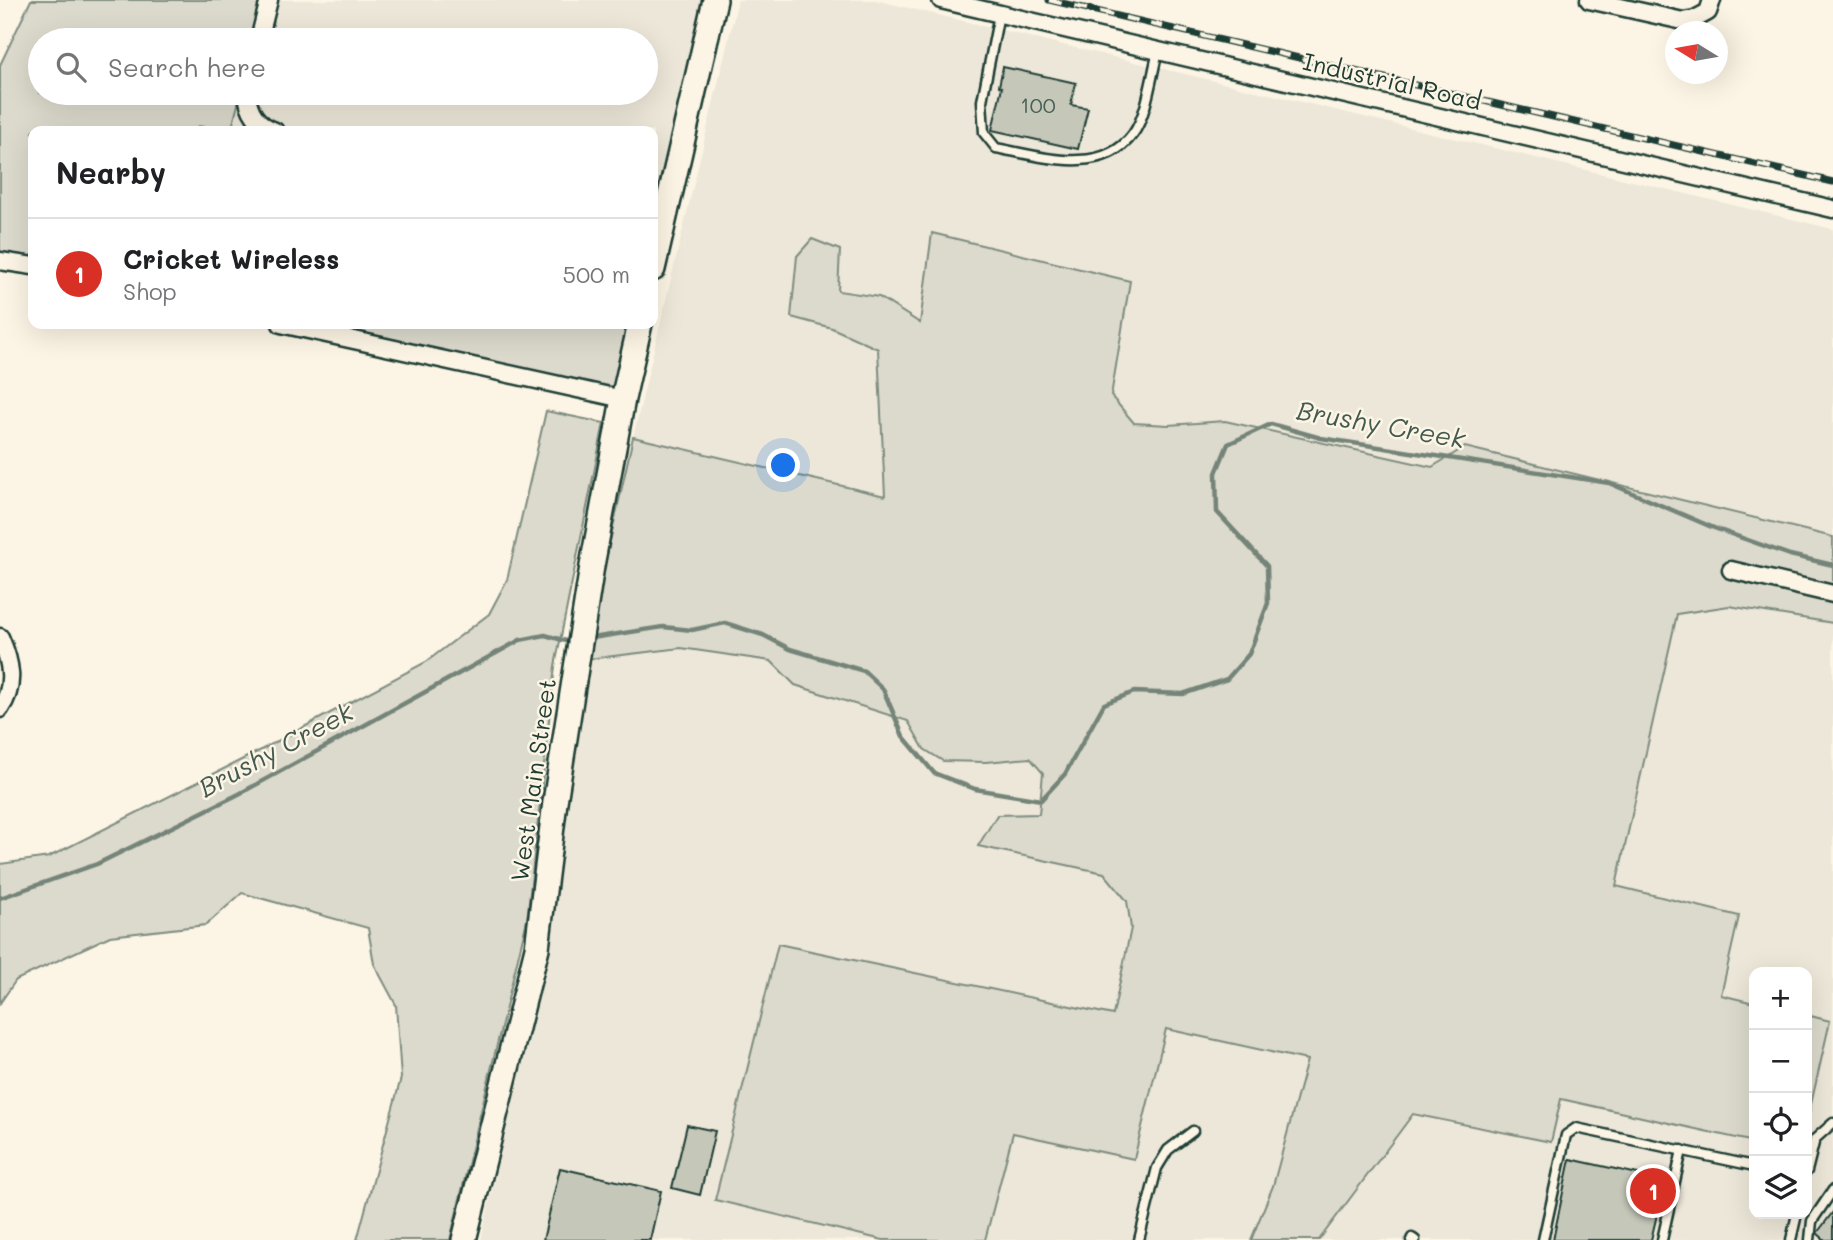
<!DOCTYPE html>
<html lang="en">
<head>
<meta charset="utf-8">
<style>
	:root { --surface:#fff; --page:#f2f2f2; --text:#202124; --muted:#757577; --line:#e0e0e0; --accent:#d93025 }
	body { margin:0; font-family:Mali,sans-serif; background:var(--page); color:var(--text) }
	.controls { position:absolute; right:21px; bottom:21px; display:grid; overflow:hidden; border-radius:14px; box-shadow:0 7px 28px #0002 }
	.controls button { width:63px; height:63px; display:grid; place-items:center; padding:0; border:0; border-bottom:2px solid var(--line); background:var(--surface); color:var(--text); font:35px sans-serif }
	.compass { position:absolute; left:1665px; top:21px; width:63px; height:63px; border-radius:50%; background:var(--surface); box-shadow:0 7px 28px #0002; rotate:281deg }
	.you { position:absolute; left:784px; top:466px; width:24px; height:24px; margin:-18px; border:5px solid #fff; border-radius:50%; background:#1a73e8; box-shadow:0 0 0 10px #1a73e833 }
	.badge { display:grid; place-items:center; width:46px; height:46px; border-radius:50%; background:var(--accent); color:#fff; font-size:23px; font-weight:700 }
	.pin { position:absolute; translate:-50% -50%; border:4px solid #fff; box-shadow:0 2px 7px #0006 }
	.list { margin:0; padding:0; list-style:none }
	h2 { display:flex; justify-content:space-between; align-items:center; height:91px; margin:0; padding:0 28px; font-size:30px }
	h2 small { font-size:23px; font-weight:400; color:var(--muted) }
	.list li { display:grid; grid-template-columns:46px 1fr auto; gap:21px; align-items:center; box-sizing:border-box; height:112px; padding:0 28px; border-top:2px solid var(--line) }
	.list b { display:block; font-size:26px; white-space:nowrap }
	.list p { margin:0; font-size:23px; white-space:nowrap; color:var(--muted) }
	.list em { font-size:23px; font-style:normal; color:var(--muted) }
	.icon { flex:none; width:38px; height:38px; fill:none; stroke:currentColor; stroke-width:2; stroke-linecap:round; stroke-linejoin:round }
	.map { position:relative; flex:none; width:1833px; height:1240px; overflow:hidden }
	.search { position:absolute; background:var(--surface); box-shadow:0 7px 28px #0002; left:28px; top:28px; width:630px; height:77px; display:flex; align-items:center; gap:18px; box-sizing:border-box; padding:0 24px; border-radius:38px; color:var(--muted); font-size:26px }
	.panel { position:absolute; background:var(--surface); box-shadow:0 7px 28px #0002; left:28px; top:126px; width:630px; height:203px; border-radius:14px }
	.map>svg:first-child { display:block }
	.built { fill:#ece7d8 }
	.green { fill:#dcdacc; stroke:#7e8c80; stroke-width:2 }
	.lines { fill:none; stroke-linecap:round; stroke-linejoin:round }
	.stream { stroke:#758479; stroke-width:4.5 }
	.building { fill:#c5c7b9; stroke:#1f3d34; stroke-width:2 }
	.service-casing { stroke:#1f3d34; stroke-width:13 }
	.minor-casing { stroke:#1f3d34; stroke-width:21 }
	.secondary-casing { stroke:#1f3d34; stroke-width:28 }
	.service { stroke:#fcf5e5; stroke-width:8 }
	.minor { stroke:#fcf5e5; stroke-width:16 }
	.secondary { stroke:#fcf5e5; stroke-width:23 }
	.rail-casing { stroke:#1f3d34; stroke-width:7 }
	.rail { stroke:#fcf5e5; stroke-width:4.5; stroke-dasharray:13; stroke-linecap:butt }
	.labels { text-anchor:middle; stroke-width:5; stroke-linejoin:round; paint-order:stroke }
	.number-label { font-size:21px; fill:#486055 }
	.street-label { font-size:24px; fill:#1f3d34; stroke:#fcf5e5 }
	.water-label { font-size:26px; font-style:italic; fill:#435a51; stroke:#fcf5e5 }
</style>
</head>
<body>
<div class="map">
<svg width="1833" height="1240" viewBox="0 0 1833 1240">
	<rect width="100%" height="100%" fill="#fcf5e5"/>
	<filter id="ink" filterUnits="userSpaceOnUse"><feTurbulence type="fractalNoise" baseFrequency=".0143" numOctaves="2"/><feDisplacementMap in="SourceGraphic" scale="14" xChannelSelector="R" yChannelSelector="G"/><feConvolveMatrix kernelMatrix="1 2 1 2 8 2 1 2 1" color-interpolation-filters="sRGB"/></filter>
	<g filter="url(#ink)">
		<!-- built -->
		<g class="built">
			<path d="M264 0H707L653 224V131H196L198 126 241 93H646V40H254Z"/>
			<path d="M738 0H875L1833 229V537L1465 447 1432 467 1225 421 1168 425 1134 423 1111 396 1130 281 933 233 920 323 879 297 838 291 791 317 832 328 878 349 885 497 633 437Z"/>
			<path d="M1729 606 1833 623V1240H1319L1413 1114 1550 1142 1561 1099 1754 1142V1214H1807V1122L1830 1021 1807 1015V972H1754V1003L1721 995 1739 916 1616 886 1677 614Z"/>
			<path d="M681 648 771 661 795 685 908 721 924 749 986 762 1030 758 1043 773 1039 814 978 846 1104 873 1126 901 1131 928 1113 1015 778 944 716 1200 883 1240H481L550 930 588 659Z"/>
			<path d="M1166 1029 1307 1059 1273 1186 1251 1240H985L1013 1133 1134 1159Z"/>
		</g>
		<!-- green -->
		<g class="green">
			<path d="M31 0H264L254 40H40V93H241L231 131 198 126 196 131H33V263L0 257V65Z"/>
			<path d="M932 233 1130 281 1111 396 1134 423 1168 425 1225 421 1432 467 1465 447 1833 537V623L1729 606 1677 614 1616 886 1739 916 1721 995 1754 1003V1142L1561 1099 1551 1142 1413 1114 1319 1240H1251L1273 1186 1307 1060 1166 1029 1134 1159 1013 1133 985 1240H883L715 1200 778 944 1113 1015 1131 928 1127 901 1104 873 978 846 997 815 1039 814 1043 773 1030 758 986 762 943 761 924 749 908 721 795 685 771 661 681 648 588 659 596 605 633 437 885 496 878 349 832 328 791 317 797 256 812 239 840 250 838 291 879 297 920 323Z"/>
			<path d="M323 324H630L617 385 603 396 321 331Z"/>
			<path d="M546 411 604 423 555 666 527 920 450 1240H357L401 1078 396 1005 374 964 368 928 242 893 206 925 110 936 16 980 0 1003V864L49 857 259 751 426 662 489 614 507 580Z"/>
			<path d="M1807 1015 1830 1021 1807 1122Z"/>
		</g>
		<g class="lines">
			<!-- stream -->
			<g class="stream">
				<path d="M592 638 663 627 692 630 725 623 763 635 790 649 864 671 883 689 903 736 934 773 975 789 1041 800 1065 774 1104 704 1134 692 1183 694 1227 679 1249 654 1268 603 1267 566 1217 512 1216 473 1228 444 1271 424 1321 438 1609 483 1714 528 1790 555 1833 565"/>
				<path d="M0 898 97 864 239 794 520 640 545 635 566 641"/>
			</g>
		</g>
		<!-- building -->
		<g class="building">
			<path d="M1003 67 1076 83 1071 105 1088 108 1078 149 992 130 1002 87 999 86Z"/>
			<path d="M687 1125 715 1131 700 1195 672 1188Z"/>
			<path d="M1570 1159 1665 1180 1651 1240H1553Z"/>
			<path d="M560 1168 661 1191 650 1240H543Z"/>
			<path d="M1833 1212V1240H1825L1817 1233Z"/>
		</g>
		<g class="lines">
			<defs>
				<g id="service">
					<path d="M999 14 982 101 984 133 996 148C1039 156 1102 177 1133 134 1147 115 1152 74 1158 51"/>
					<path d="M1807 1171 1815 1139 1833 1123"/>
					<path d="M1139 1240 1157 1168 1168 1150 1193 1131"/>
					<path d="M1411 1240 1412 1238 1415 1240"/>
					<path d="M1543 1240 1566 1135 1576 1128 1754 1166"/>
					<path d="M1662 1240 1682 1150"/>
					<path d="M1791 1240 1797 1214"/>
					<path d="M1810 1240 1812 1221 1833 1190"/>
				</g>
				<g id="minor">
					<path d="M941 0 1833 209"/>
					<path d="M1589 0 1683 21 1695 19 1708 12 1712 0"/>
					<path d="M259 40 269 0"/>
					<path d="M247 93C248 111 258 125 275 131"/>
					<path d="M0 261 33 266"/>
					<path d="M281 324 623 399"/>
					<path d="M1731 570 1833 594"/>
					<path d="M0 637C11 662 16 686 0 709"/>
				</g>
				<g id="secondary">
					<path d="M653 269 715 0"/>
					<path d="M464 1240 537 948 555 802 592 566 623 399 640 324"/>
				</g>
			</defs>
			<!-- service casing -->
			<use href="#service" class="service-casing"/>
			<!-- minor casing -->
			<use href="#minor" class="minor-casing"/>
			<!-- secondary casing -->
			<use href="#secondary" class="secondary-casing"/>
			<!-- service -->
			<use href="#service" class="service"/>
			<!-- minor -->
			<use href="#minor" class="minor"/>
			<!-- secondary -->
			<use href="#secondary" class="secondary"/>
			<defs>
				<path id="rail" d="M1049 0 1833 182"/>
			</defs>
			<!-- rail casing -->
			<use href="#rail" class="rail-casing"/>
			<!-- rail -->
			<use href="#rail" class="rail"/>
		</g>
	</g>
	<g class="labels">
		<!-- number labels -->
		<g class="number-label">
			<text x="1038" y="113">100</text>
		</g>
		<!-- street labels -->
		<g class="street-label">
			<text transform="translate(1392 82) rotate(13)" y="8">Industrial Road</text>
			<text transform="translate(534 780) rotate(-82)" y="8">West Main Street</text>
		</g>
		<!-- water labels -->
		<g class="water-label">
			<text transform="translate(1381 425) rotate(10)" y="9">Brushy Creek</text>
			<text transform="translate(276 750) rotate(-28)" y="9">Brushy Creek</text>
		</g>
	</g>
</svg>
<div class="controls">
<button>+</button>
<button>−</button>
<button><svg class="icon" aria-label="locate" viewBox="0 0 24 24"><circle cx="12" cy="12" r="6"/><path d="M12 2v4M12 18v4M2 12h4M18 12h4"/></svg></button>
<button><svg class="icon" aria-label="layers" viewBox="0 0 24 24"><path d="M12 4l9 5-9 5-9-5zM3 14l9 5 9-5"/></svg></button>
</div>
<svg class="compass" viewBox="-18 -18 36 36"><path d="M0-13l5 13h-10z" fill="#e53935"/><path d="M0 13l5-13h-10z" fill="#757577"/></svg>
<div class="you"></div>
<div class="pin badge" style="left:1653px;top:1191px">1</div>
<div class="search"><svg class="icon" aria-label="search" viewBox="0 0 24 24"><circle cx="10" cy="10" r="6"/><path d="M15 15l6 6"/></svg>Search here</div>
<section class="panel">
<h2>Nearby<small></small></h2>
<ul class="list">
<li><span class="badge">1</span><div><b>Cricket Wireless</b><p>Shop</p></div><em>500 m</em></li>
</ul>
</section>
</div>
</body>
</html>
